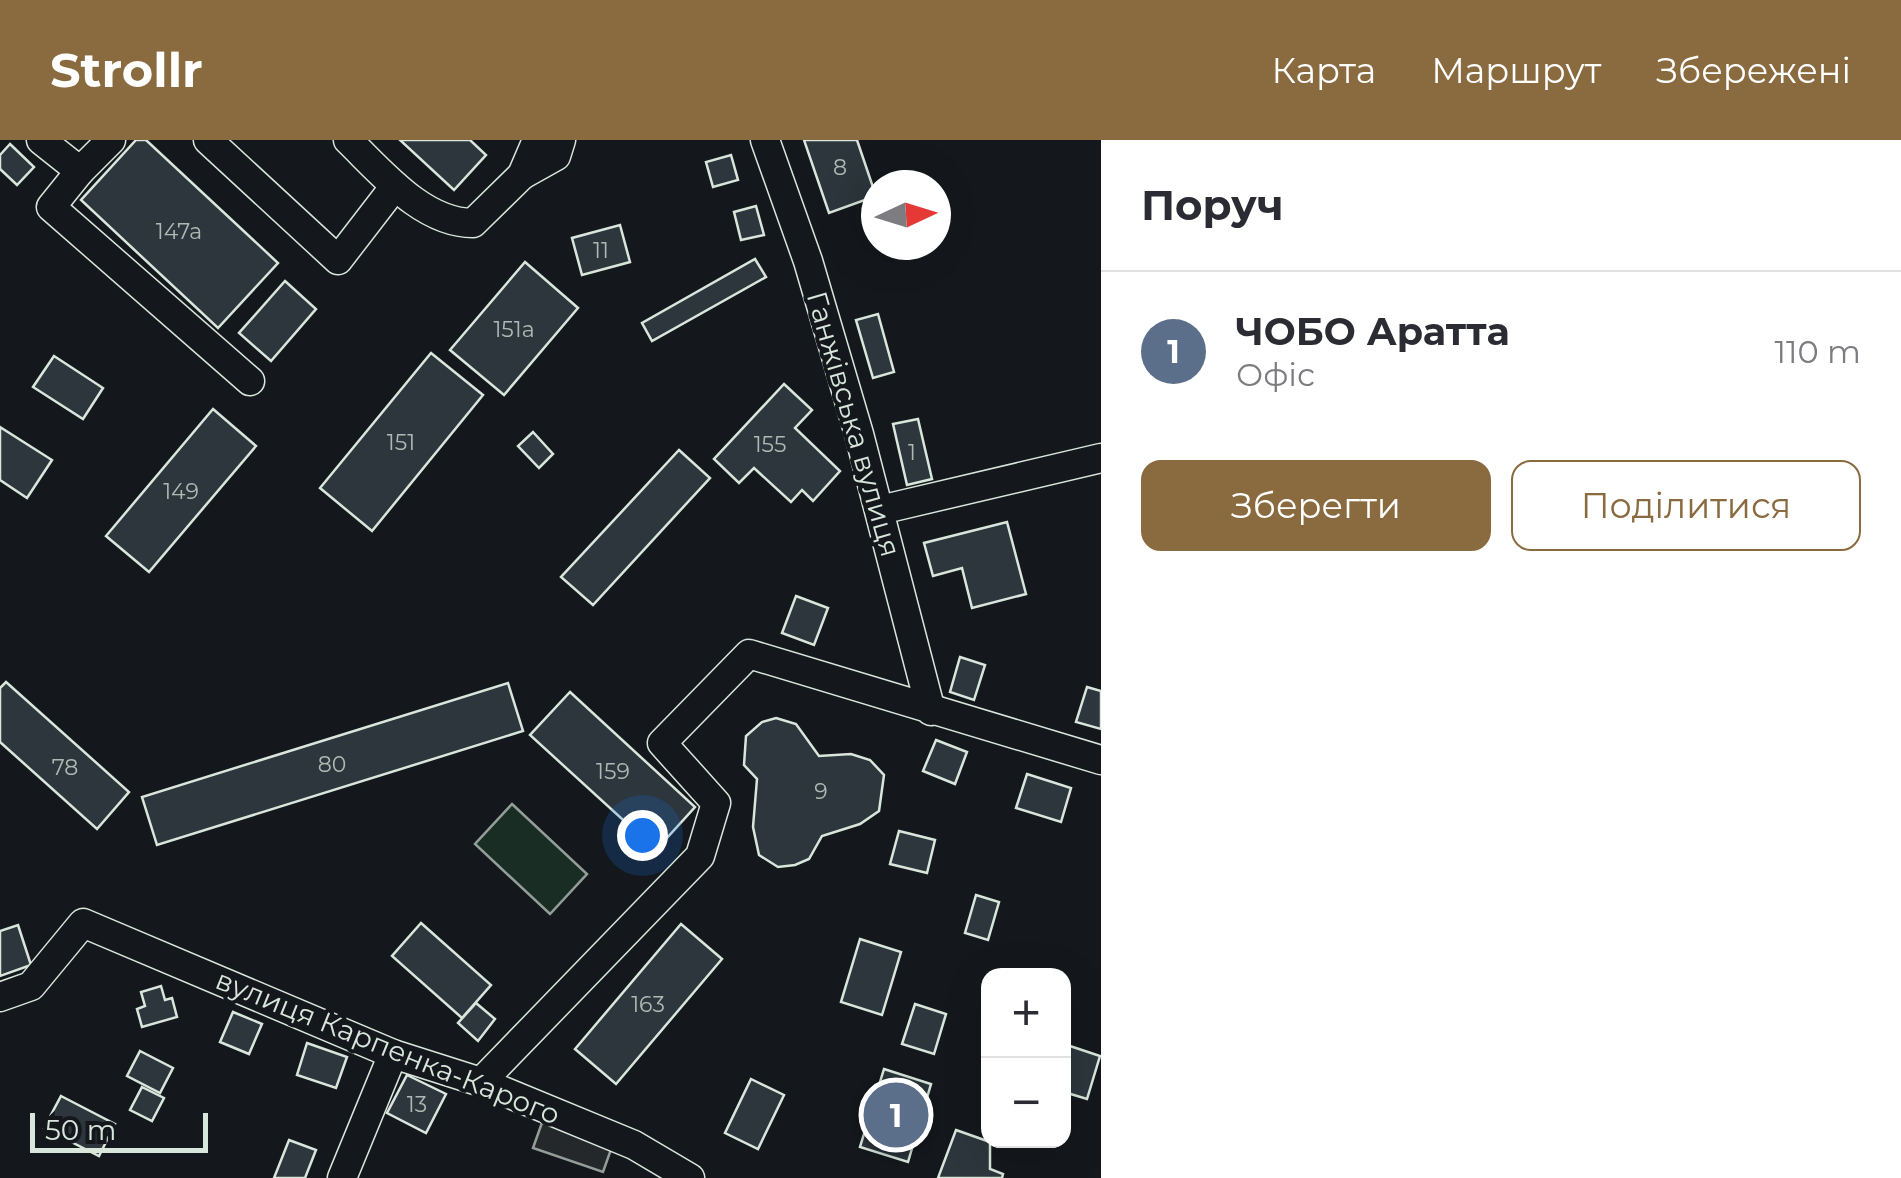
<!DOCTYPE html>
<html lang="uk">
<head>
<meta charset="utf-8">
<style>
	:root { --surface:#fff; --page:#f7f7f7; --text:#2b2b33; --muted:#7c7c81; --line:#e1e1e2; --accent:#8a6a3f }
	body { margin:0; font-family:Montserrat,sans-serif; background:var(--page); color:var(--text) }
	.controls { position:absolute; right:30px; bottom:30px; display:grid; overflow:hidden; border-radius:20px; box-shadow:0 10px 40px #0002 }
	.controls button { width:90px; height:90px; display:grid; place-items:center; padding:0; border:0; border-bottom:2px solid var(--line); background:var(--surface); color:var(--text); font:50px sans-serif }
	.compass { position:absolute; left:861px; top:30px; width:90px; height:90px; border-radius:50%; background:var(--surface); box-shadow:0 10px 40px #0002; rotate:86deg }
	.scale { position:absolute; left:30px; bottom:25px; width:178px; box-sizing:border-box; padding-left:10px; border:5px solid #d8e6dc; border-top:0; font-size:28px; line-height:35px; white-space:nowrap; color:#d8e6dc; -webkit-text-stroke:8px #14181c; paint-order:stroke }
	.you { position:absolute; left:642px; top:695px; width:35px; height:35px; margin:-25px; border:8px solid #fff; border-radius:50%; background:#1a73e8; box-shadow:0 0 0 15px #1a73e833 }
	.badge { display:grid; place-items:center; width:65px; height:65px; border-radius:50%; background:var(--accent); color:#fff; font-size:32px; font-weight:700 }
	.pin { position:absolute; translate:-50% -50%; border:5px solid #fff; box-shadow:0 2px 10px #0006 }
	.list { margin:0; padding:0; list-style:none }
	h2 { display:flex; justify-content:space-between; align-items:center; height:130px; margin:0; padding:0 40px; font-size:42px }
	h2 small { font-size:32px; font-weight:400; color:var(--muted) }
	.list li { display:grid; grid-template-columns:65px 1fr auto; gap:30px; align-items:center; box-sizing:border-box; height:160px; padding:0 40px; border-top:2px solid var(--line) }
	.list b { display:block; font-size:38px; white-space:nowrap }
	.list p { margin:0; font-size:32px; white-space:nowrap; color:var(--muted) }
	.list em { font-size:32px; font-style:normal; color:var(--muted) }
	.actions { display:flex; gap:20px; padding:30px 40px }
	.actions a { flex:1; padding:22px 0; border:2px solid var(--accent); border-radius:20px; text-align:center; font-size:35px; color:var(--accent) }
	.actions .main { background:var(--accent); color:#fff }
	.map { position:relative; flex:none; width:1101px; height:1038px; overflow:hidden }
	header { display:flex; align-items:center; gap:60px; box-sizing:border-box; height:140px; padding:0 50px; background:var(--accent); color:#fff }
	header strong { font-size:48px }
	nav { display:flex; gap:55px; margin-inline-start:auto; font-size:35px }
	main { display:flex }
	aside { flex:1; background:var(--surface) }
	.map>svg:first-child { display:block }
	.pitch { fill:#1a2d24; stroke:#939e99; stroke-width:2.5 }
	.parking { fill:#24282b; stroke:#939e99; stroke-width:2.5 }
	.building { fill:#2c363c; stroke:#d8e6dc; stroke-width:2.5 }
	.lines { fill:none; stroke-linecap:round; stroke-linejoin:round }
	.minor-casing { stroke:#d8e6dc; stroke-width:31 }
	.minor { stroke:#14181c; stroke-width:28 }
	.labels { text-anchor:middle; stroke-width:8; stroke-linejoin:round; paint-order:stroke }
	.number-label { font-size:22px; fill:#adbab4 }
	.street-label { font-size:28px; fill:#d8e6dc; stroke:#14181c }
</style>
</head>
<body>
<header>
<strong>Strollr</strong>
<nav><a>Карта</a><a>Маршрут</a><a>Збережені</a></nav>
</header>
<main>
<div class="map">
<svg width="1101" height="1038" viewBox="0 0 1101 1038">
	<rect width="100%" height="100%" fill="#14181c"/>
	<!-- pitch -->
	<path class="pitch" d="M512 664 587 734 550 774 475 704Z"/>
	<!-- parking -->
	<path class="parking" d="M544 977 614 1001 603 1032 533 1008Z"/>
	<!-- building -->
	<g class="building">
		<path d="M136 0H146L278 123 218 188 81 60Z"/>
		<path d="M400 0H470L486 15 454 50Z"/>
		<path d="M804 0H857L876 56 829 73Z"/>
		<path d="M10 4 34 27 17 45 0 29V15Z"/>
		<path d="M731 15 738 40 713 47 706 22Z"/>
		<path d="M756 66 764 95 741 100 734 72Z"/>
		<path d="M620 85 630 122 582 135 572 98Z"/>
		<path d="M755 119 766 137 652 201 642 183Z"/>
		<path d="M525 122 578 168 504 255 450 210Z"/>
		<path d="M285 141 316 169 271 221 239 193Z"/>
		<path d="M878 174 894 232 873 238 856 180Z"/>
		<path d="M431 213 483 255 372 391 320 348Z"/>
		<path d="M54 216 103 248 83 279 33 247Z"/>
		<path d="M784 244 812 270 795 288 840 331 813 361 802 350 791 362 754 328 739 343 714 319Z"/>
		<path d="M213 269 256 306 149 432 106 396Z"/>
		<path d="M918 279 932 339 907 345 893 284Z"/>
		<path d="M0 287 52 320 27 358 0 340Z"/>
		<path d="M533 292 553 314 539 328 518 306Z"/>
		<path d="M679 310 710 338 593 465 561 437Z"/>
		<path d="M1007 382 1026 454 972 468 962 428 933 436 924 403Z"/>
		<path d="M796 456 828 468 814 505 782 493Z"/>
		<path d="M960 517 985 525 974 560 950 552Z"/>
		<path d="M6 542 129 652 97 689 0 602V548Z"/>
		<path d="M508 543 523 591 157 705 142 657Z"/>
		<path d="M1087 547 1101 551V589L1076 582Z"/>
		<path d="M570 552 695 667 656 710 530 595Z"/>
		<path d="M776 578 796 584 819 616 851 614 870 620 884 635 879 671 860 684 822 696 809 719 795 725 778 727 759 715 753 687 757 639 744 625 746 596 762 582Z"/>
		<path d="M936 600 967 612 955 644 923 631Z"/>
		<path d="M1027 634 1071 648 1061 682 1016 668Z"/>
		<path d="M899 691 935 700 927 733 890 724Z"/>
		<path d="M976 755 999 762 988 800 965 793Z"/>
		<path d="M421 783 491 845 462 878 392 816Z"/>
		<path d="M681 784 722 819 616 944 575 909Z"/>
		<path d="M18 785 31 825 0 836V791Z"/>
		<path d="M860 799 901 812 882 875 841 862Z"/>
		<path d="M161 846 165 860 172 858 177 877 142 887 137 869 145 866 141 852Z"/>
		<path d="M476 863 495 879 478 901 458 883Z"/>
		<path d="M915 864 946 874 934 914 902 904Z"/>
		<path d="M233 872 262 884 249 914 220 902Z"/>
		<path d="M307 903 347 917 336 948 297 935Z"/>
		<path d="M1067 905 1100 916 1087 959 1064 952Z"/>
		<path d="M140 911 173 928 160 953 127 936Z"/>
		<path d="M884 929 931 944 908 1022 860 1007Z"/>
		<path d="M407 935 446 954 426 993 387 973Z"/>
		<path d="M751 939 784 955 758 1009 725 993Z"/>
		<path d="M142 947 164 958 152 981 130 970Z"/>
		<path d="M61 956 115 984 99 1016 44 988Z"/>
		<path d="M956 990 990 1002V1029L1003 1034 1002 1038H938Z"/>
		<path d="M289 1000 316 1010 305 1038H274Z"/>
	</g>
	<g class="lines">
		<defs>
			<g id="minor">
				<path d="M41 0 80 31 51 67 250 241"/>
				<path d="M208 0 338 120 395 46"/>
				<path d="M348 0C382 33 423 83 473 83L522 35 537 0"/>
				<path d="M765 0 808 121 859 294 931 571"/>
				<path d="M80 31 111 0"/>
				<path d="M522 35 556 16 561 0"/>
				<path d="M880 370 1101 318"/>
				<path d="M0 857 31 846 83 783 393 914 481 942 634 1005 690 1038"/>
				<path d="M481 942 700 716 716 663 662 603 749 514 1101 620"/>
				<path d="M342 1038 393 914"/>
			</g>
		</defs>
		<!-- minor casing -->
		<use href="#minor" class="minor-casing"/>
		<!-- minor -->
		<use href="#minor" class="minor"/>
	</g>
	<g class="labels">
		<!-- number labels -->
		<g class="number-label">
			<text x="840" y="35">8</text>
			<text x="179" y="99">147а</text>
			<text x="601" y="118">11</text>
			<text x="514" y="197">151а</text>
			<text x="401" y="310">151</text>
			<text x="770" y="312">155</text>
			<text x="912" y="320">1</text>
			<text x="181" y="359">149</text>
			<text x="332" y="632">80</text>
			<text x="65" y="635">78</text>
			<text x="613" y="639">159</text>
			<text x="821" y="659">9</text>
			<text x="648" y="872">163</text>
			<text x="417" y="972">13</text>
		</g>
		<!-- street labels -->
		<g class="street-label">
			<text transform="translate(854 284) rotate(74)" y="10">Ганжівська вулиця</text>
			<text transform="translate(388 907) rotate(22)" y="10">вулиця Карпенка-Карого</text>
		</g>
	</g>
</svg>
<div class="controls">
<button>+</button>
<button>−</button>
</div>
<svg class="compass" viewBox="-18 -18 36 36"><path d="M0-13l5 13h-10z" fill="#e53935"/><path d="M0 13l5-13h-10z" fill="#7c7c81"/></svg>
<div class="scale">50 m</div>
<div class="you"></div>
<div class="pin badge" style="left:896px;top:975px;background:#5c6f8a">1</div>
</div>
<aside>
<h2>Поруч<small></small></h2>
<ul class="list">
<li><span class="badge" style="background:#5c6f8a">1</span><div><b>ЧОБО Аратта</b><p>Офіс</p></div><em>110 m</em></li>
</ul>
<div class="actions"><a class="main">Зберегти</a><a>Поділитися</a></div>
</aside>
</main>
</body>
</html>
